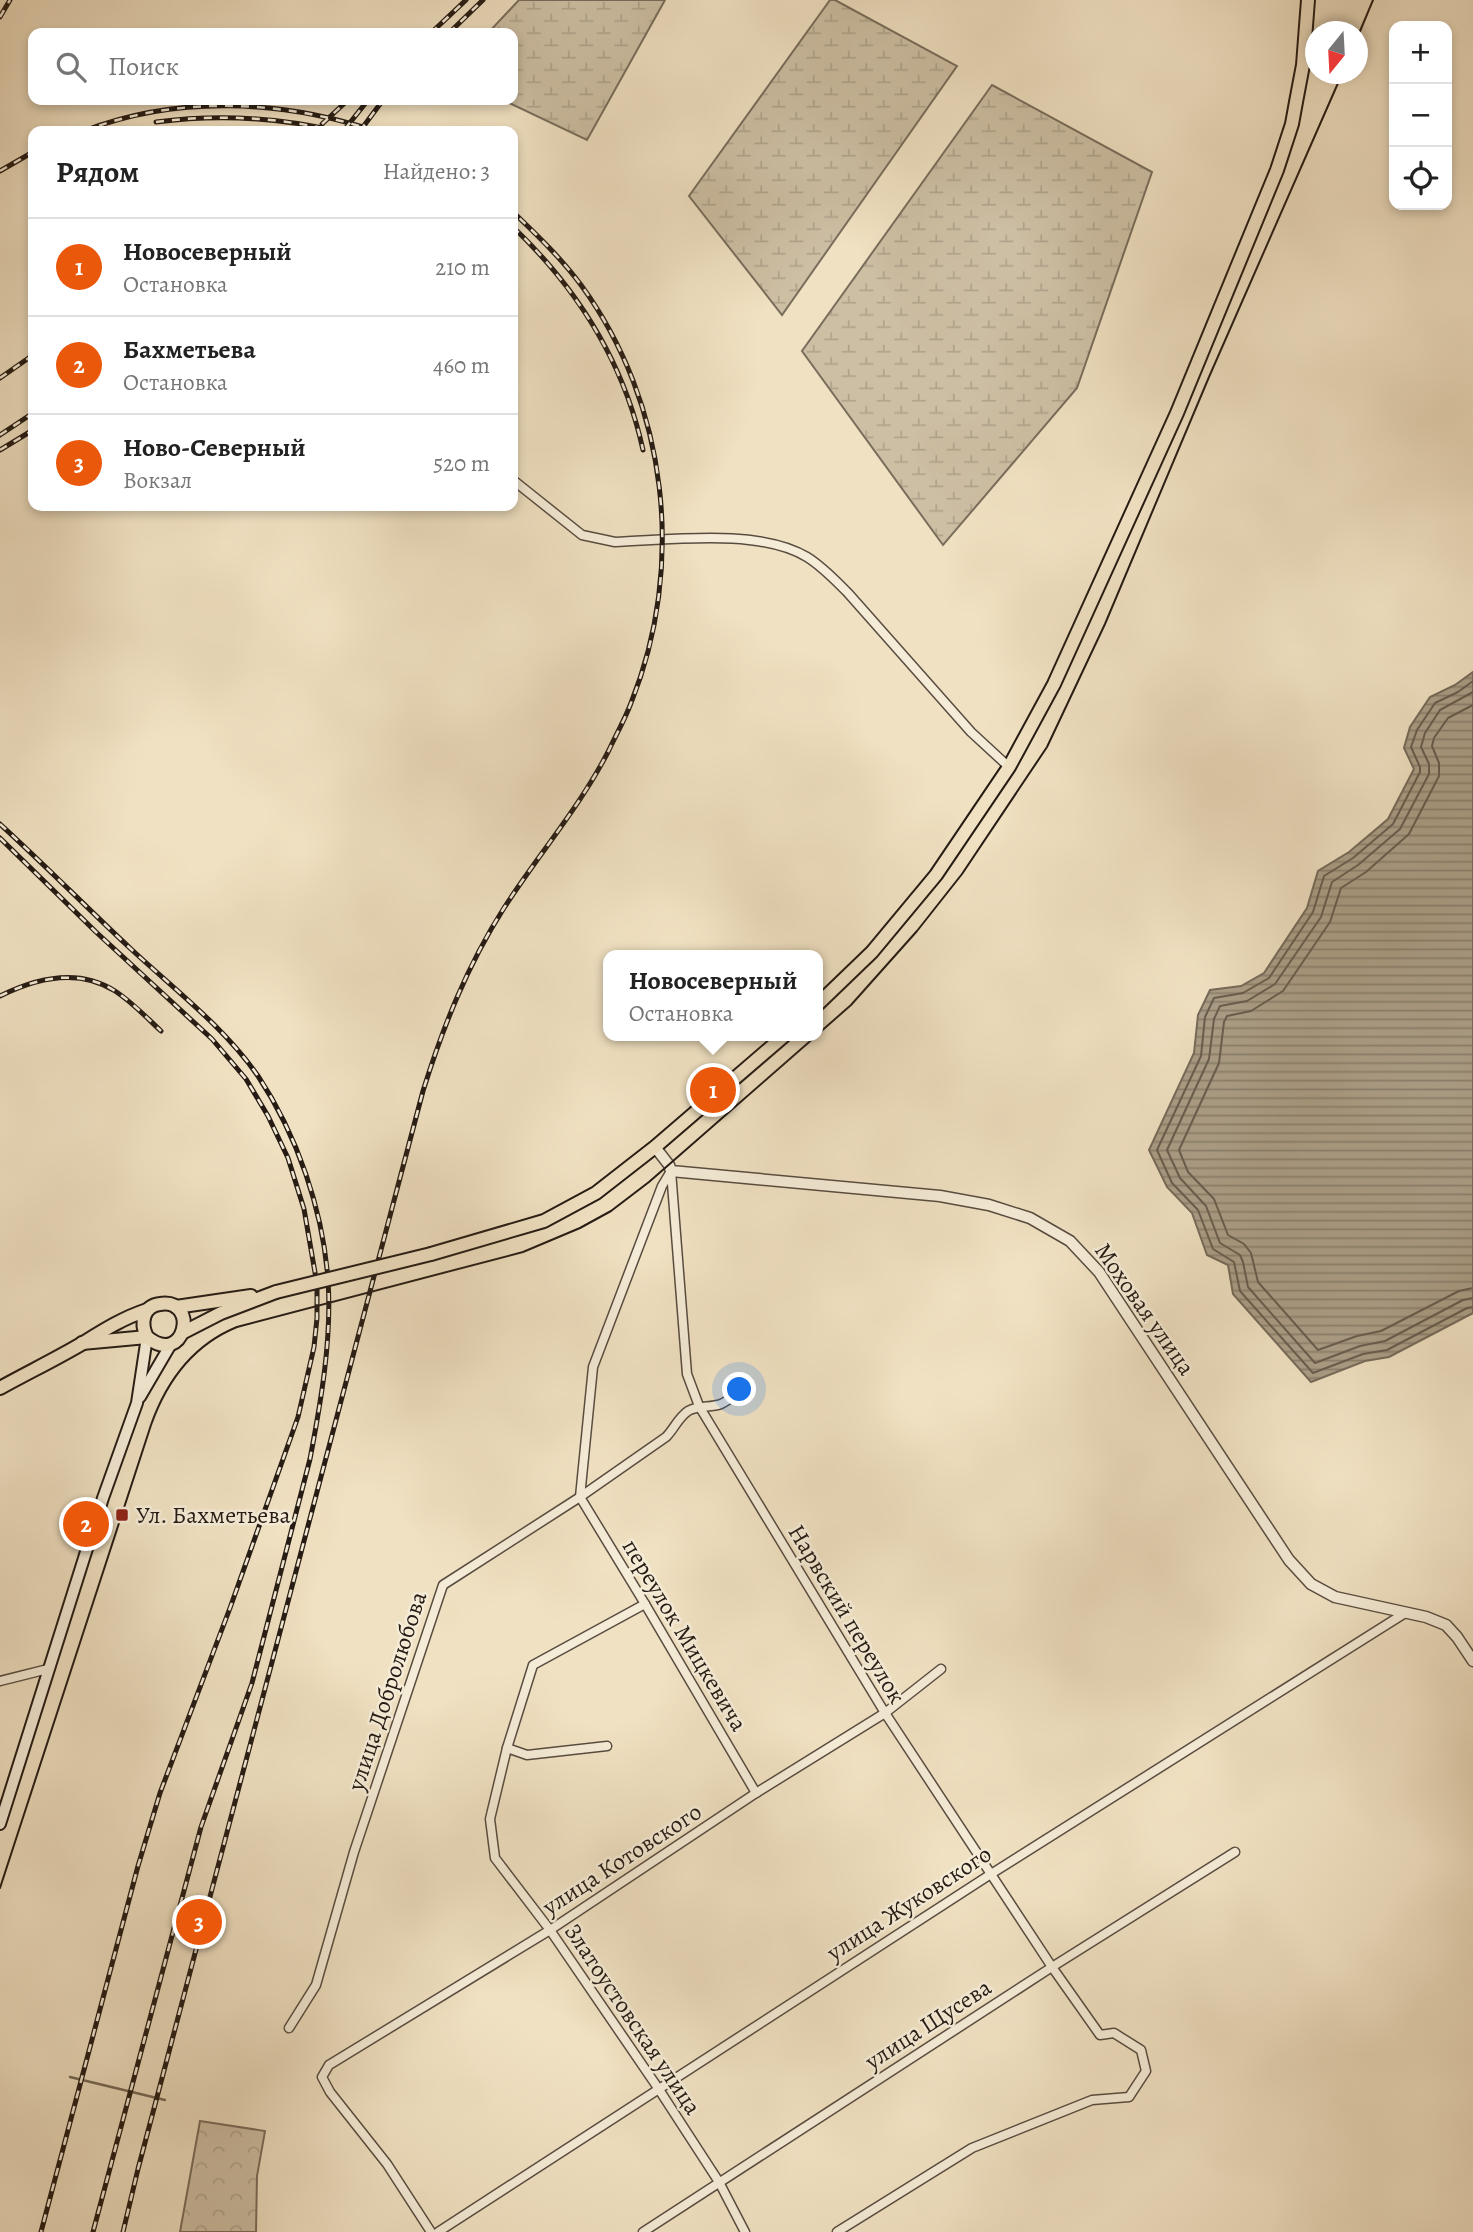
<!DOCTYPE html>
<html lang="ru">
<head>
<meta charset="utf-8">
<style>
	:root { --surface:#fff; --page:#f2f2f2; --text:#222; --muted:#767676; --line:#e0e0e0; --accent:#ea580c }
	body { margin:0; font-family:Alegreya,serif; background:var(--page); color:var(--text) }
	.controls { position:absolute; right:21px; top:21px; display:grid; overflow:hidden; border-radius:14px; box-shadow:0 4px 10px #0003 }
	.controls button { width:63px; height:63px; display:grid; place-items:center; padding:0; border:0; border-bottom:2px solid var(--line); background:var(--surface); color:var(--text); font:35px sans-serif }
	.compass { position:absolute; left:1305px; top:21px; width:63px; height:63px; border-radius:50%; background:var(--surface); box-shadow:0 4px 10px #0003; rotate:198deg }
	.you { position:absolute; left:740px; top:1390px; width:24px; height:24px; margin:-18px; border:5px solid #fff; border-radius:50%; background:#1a73e8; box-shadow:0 0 0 10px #1a73e833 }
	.badge { display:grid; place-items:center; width:46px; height:46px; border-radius:50%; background:var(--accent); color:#fff; font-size:23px; font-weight:700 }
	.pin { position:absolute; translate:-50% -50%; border:4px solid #fff; box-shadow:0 2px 7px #0006 }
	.popup { position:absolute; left:603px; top:950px; width:220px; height:91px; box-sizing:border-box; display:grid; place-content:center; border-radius:14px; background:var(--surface); filter:drop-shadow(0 2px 5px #0005); font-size:23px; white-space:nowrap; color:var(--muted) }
	.popup b { font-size:26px; color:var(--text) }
	.popup::after { content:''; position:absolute; left:50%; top:100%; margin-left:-14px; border:14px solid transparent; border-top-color:var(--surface) }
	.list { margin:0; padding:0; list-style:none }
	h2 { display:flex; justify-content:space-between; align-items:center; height:91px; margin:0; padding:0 28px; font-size:30px }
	h2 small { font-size:23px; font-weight:400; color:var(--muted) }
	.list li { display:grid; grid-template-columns:46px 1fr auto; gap:21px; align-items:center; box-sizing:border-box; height:98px; padding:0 28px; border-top:2px solid var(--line) }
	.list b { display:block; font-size:26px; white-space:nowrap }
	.list p { margin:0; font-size:23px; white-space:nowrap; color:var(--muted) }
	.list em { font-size:23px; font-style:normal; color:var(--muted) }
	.icon { flex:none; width:38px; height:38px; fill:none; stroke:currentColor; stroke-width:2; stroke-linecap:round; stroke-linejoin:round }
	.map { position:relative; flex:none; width:1473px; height:2232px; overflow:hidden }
	.search { position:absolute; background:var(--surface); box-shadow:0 4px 10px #0003; left:28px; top:28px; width:490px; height:77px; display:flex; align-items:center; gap:18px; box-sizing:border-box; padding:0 24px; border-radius:14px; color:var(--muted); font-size:26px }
	.panel { position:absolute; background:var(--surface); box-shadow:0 4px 10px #0003; left:28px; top:126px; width:490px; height:385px; border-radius:14px }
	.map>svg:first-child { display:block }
	.forest { fill:url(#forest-crowns); stroke:#796d5c; stroke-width:2 }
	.wetland { fill:url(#wetland-marsh); stroke:#796d5c; stroke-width:2 }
	.water { fill:url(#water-rules); stroke:#756a59; stroke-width:2 }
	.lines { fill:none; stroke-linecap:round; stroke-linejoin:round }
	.shore { stroke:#685c4e; stroke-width:2 }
	.stream { stroke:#756a59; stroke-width:2.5 }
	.minor-casing { stroke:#584c40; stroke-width:11 }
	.tertiary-casing { stroke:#584c40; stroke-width:13 }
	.secondary-casing { stroke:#251b14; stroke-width:14 }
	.primary-casing { stroke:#251b14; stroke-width:16 }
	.minor { stroke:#f5ecd7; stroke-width:8 }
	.tertiary { stroke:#f5ecd7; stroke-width:10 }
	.secondary { stroke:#f5ecd7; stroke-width:10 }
	.primary { stroke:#f0e1c2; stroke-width:12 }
	.tram { stroke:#251b14; stroke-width:2 }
	.rail-casing { stroke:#251b14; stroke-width:5 }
	.rail { stroke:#f5ecd7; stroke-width:2.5; stroke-dasharray:8; stroke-linecap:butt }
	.primary-bridge-casing { stroke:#251b14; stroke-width:16; stroke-linecap:butt }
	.primary-bridge { stroke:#f0e1c2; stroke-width:12 }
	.poi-dot { fill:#8f2418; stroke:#f5ecd7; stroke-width:2.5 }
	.labels { text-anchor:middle; stroke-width:5; stroke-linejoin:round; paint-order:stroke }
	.street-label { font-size:24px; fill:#251b14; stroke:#f5ecd7 }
	.poi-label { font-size:24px; fill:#251b14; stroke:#f5ecd7; text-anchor:start }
</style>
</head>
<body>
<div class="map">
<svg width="1473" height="2232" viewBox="0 0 1473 2232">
	<defs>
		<pattern id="forest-crowns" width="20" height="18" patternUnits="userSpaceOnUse" patternTransform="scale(1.75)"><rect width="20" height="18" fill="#cdbfa4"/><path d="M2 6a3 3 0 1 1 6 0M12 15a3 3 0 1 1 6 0" fill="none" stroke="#b0a48c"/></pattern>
		<pattern id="wetland-marsh" width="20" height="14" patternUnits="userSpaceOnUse" patternTransform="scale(1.75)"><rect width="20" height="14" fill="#cdbfa4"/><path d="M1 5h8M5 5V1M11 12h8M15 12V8" fill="none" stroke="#b0a48c"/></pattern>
		<pattern id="water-rules" width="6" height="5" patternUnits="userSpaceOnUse" patternTransform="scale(1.75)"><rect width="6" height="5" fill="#ab9e87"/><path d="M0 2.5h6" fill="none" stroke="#8b806d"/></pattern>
	</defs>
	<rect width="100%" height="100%" fill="#f0e1c2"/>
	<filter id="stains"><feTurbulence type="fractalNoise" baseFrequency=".00286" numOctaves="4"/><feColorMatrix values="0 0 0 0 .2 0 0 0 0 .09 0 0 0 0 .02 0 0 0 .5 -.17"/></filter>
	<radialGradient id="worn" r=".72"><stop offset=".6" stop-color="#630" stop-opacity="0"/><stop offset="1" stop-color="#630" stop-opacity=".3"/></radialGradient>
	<!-- forest -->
	<path class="forest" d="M200 2121 265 2131 257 2176 256 2232H180Z"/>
	<!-- wetland -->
	<g class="wetland">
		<path d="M519 0H665L587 140 503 100H513V33H488Z"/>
		<path d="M830 0H835L957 66 782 315 689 196Z"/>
		<path d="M992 85 1152 172 1077 388 943 545 802 351Z"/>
	</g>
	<!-- water -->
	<path class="water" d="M1473 672V1313L1389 1357 1365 1361 1311 1382 1233 1294 1228 1265 1207 1255 1192 1213 1167 1187 1149 1150 1194 1053 1198 1015 1210 990 1241 986 1264 973 1307 908 1318 871 1349 852 1388 819 1414 769 1404 748 1410 727 1430 697 1455 685Z"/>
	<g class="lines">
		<!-- shore -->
		<g class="shore">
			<path d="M1473 681 1458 692 1435 703 1417 730 1411 747 1420 767V772L1393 824 1353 858 1324 876 1313 912 1269 978 1243 993 1214 998 1205 1017 1201 1056 1157 1150 1172 1183 1198 1210 1213 1249 1234 1262 1240 1291 1313 1373 1363 1354 1387 1350 1467 1308 1473 1307"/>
			<path d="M1473 692 1440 710 1425 733 1421 747 1429 764V774L1400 829 1358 865 1332 882 1321 917 1275 984 1247 1001 1220 1006 1214 1019 1209 1059 1167 1150 1180 1178 1206 1206 1220 1243 1240 1255 1243 1262 1248 1287 1315 1363 1360 1346 1385 1341 1463 1300 1473 1298"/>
			<path d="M1473 705 1448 718 1434 738 1432 746 1439 763V776L1409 834 1366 872 1341 888 1330 922 1283 991 1251 1011 1227 1016 1224 1022 1219 1063 1179 1150 1188 1172 1214 1199 1228 1235 1244 1244 1251 1253 1258 1282 1318 1350 1357 1336 1381 1331 1459 1291 1473 1288"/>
		</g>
		<!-- stream -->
		<path class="stream" d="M70 2077 165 2100"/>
		<defs>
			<g id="minor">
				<path d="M513 480 582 535 615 542C671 540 759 528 807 557 823 567 835 580 848 593L971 732 1009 767"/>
				<path d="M671 1171 687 1374 699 1406 885 1713 1052 1967 1100 2035 1114 2033 1141 2050 1146 2071 1129 2097 1092 2100 972 2148 837 2232"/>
				<path d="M671 1171 662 1186 593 1367 580 1497 645 1604 756 1793"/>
				<path d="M0 1681 48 1669"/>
				<path d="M607 1746 527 1755 507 1748 490 1819 495 1858 550 1930 658 2088 719 2182 745 2232"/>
				<path d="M507 1748 533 1665 645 1604"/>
				<path d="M289 2028 316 1985 354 1852 443 1585 580 1497 666 1437C674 1429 678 1418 688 1411 699 1405 710 1408 721 1404 727 1401 734 1396 740 1392"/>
				<path d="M431 2232 387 2164 330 2092 322 2077 329 2065 550 1930 756 1793 885 1713 941 1669"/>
				<path d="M438 2232 991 1874 1405 1613"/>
				<path d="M643 2232 1052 1967 1235 1852"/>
			</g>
			<path id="tertiary" d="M655 1147 669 1165 671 1171 940 1196 989 1205 1030 1218 1070 1241 1099 1272 1289 1560 1311 1584 1335 1597 1426 1617 1446 1625 1457 1637 1473 1661"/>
			<g id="secondary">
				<path d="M140 1397 171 1344"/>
				<path d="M0 1824 103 1498 137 1403 147 1337"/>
			</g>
			<g id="primary">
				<path d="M818 1004 872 952 936 875 1009 767 1054 684 1177 413 1277 170 1292 124 1296 102 1303 65 1308 0"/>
				<path d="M431 1254 544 1221 596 1193 655 1147 784 1036"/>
				<path d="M176 1307 251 1296"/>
				<path d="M182 1333 221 1313 276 1292"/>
				<path d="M82 1343 147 1337C185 1368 200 1298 160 1304 143 1306 140 1323 147 1337"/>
				<path d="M0 1388C27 1373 56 1359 83 1343 104 1330 123 1318 147 1310"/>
			</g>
		</defs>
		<!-- minor casing -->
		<use href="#minor" class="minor-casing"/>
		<!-- tertiary casing -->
		<use href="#tertiary" class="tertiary-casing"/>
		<!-- secondary casing -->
		<use href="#secondary" class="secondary-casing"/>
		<!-- primary casing -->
		<use href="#primary" class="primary-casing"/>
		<!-- minor -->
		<use href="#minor" class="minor"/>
		<!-- tertiary -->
		<use href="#tertiary" class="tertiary"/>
		<!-- secondary -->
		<use href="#secondary" class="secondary"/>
		<!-- primary -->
		<use href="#primary" class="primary"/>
		<!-- tram -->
		<g class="tram">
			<path d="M1358 36 1373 0"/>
			<path d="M818 1034 851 1005 917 931 962 874 1047 747 1105 624 1209 377 1342 74"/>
			<path d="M0 1888 151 1425C167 1380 193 1345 237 1327L523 1252 580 1228 611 1211 649 1182 816 1036"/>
		</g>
		<defs>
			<g id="rail">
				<path d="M0 17 10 0"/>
				<path d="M431 33 466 0"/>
				<path d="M449 33 483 0"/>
				<path d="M156 122C217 114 276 117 336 131"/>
				<path d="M322 124 348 100"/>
				<path d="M345 129 368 100"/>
				<path d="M84 131C177 95 282 100 375 131"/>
				<path d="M360 131 383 100"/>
				<path d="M0 171 33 152"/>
				<path d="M513 227C577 288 624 363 643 450"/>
				<path d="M0 378 33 355"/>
				<path d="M0 435 33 413"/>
				<path d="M0 450 33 430"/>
				<path d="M0 824C45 865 87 908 131 949 174 989 224 1027 258 1076 297 1135 323 1210 328 1280 332 1339 321 1401 310 1459L252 1683 201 1827 93 2232"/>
				<path d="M0 838 96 932 212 1039 246 1079 268 1116 288 1158 304 1209 317 1284V1318L314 1347 298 1417 230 1608 160 1793 138 1866 41 2232"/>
				<path d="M0 996C36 978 79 968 115 991 132 1002 146 1017 161 1031"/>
				<path d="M123 2232 138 2169 423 1091C443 1027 467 966 504 908 538 855 580 807 609 750 616 735 625 719 631 703 686 566 668 404 581 285 561 258 537 235 513 212"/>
			</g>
		</defs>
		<!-- rail casing -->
		<use href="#rail" class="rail-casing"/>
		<!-- rail -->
		<use href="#rail" class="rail"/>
		<defs>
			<path id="primary-bridge" d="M276 1292 431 1254"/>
		</defs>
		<!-- primary-bridge casing -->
		<use href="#primary-bridge" class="primary-bridge-casing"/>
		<!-- primary-bridge -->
		<use href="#primary-bridge" class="primary-bridge"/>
	</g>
	<!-- markers -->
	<rect class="poi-dot" x="115" y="1508" width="14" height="14" rx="3.5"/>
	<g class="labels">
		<!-- street labels -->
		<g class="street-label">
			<text transform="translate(1145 1309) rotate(55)" y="8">Моховая улица</text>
			<text transform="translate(847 1614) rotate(59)" y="8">Нарвский переулок</text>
			<text transform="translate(685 1635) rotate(59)" y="8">переулок Мицкевича</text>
			<text transform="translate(387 1691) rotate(-72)" y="8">улица Добролюбова</text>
			<text transform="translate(622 1859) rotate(-33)" y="8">улица Котовского</text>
			<text transform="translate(909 1903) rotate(-33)" y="8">улица Жуковского</text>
			<text transform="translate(633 2019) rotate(56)" y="8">Златоустовская улица</text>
			<text transform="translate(928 2024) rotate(-33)" y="8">улица Щусева</text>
		</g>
		<!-- poi labels -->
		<g class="poi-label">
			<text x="136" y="1523">Ул. Бахметьева</text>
		</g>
	</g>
	<rect width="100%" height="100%" filter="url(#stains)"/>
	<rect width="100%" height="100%" fill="url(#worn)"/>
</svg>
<div class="controls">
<button>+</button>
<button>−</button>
<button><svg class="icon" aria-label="locate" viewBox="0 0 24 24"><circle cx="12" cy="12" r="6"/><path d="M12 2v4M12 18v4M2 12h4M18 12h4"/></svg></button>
</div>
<svg class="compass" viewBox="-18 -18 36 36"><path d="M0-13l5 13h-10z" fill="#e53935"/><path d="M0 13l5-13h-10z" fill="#767676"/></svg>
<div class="you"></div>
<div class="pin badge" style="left:713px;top:1090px">1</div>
<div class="popup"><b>Новосеверный</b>Остановка</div>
<div class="pin badge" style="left:86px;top:1524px">2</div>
<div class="pin badge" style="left:199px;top:1922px">3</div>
<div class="search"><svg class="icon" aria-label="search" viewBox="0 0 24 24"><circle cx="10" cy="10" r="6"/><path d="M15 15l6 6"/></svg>Поиск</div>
<section class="panel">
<h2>Рядом<small>Найдено: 3</small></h2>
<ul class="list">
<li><span class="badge">1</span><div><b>Новосеверный</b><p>Остановка</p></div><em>210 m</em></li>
<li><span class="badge">2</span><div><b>Бахметьева</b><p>Остановка</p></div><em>460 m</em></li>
<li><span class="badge">3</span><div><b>Ново-Северный</b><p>Вокзал</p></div><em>520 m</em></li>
</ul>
</section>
</div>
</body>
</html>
